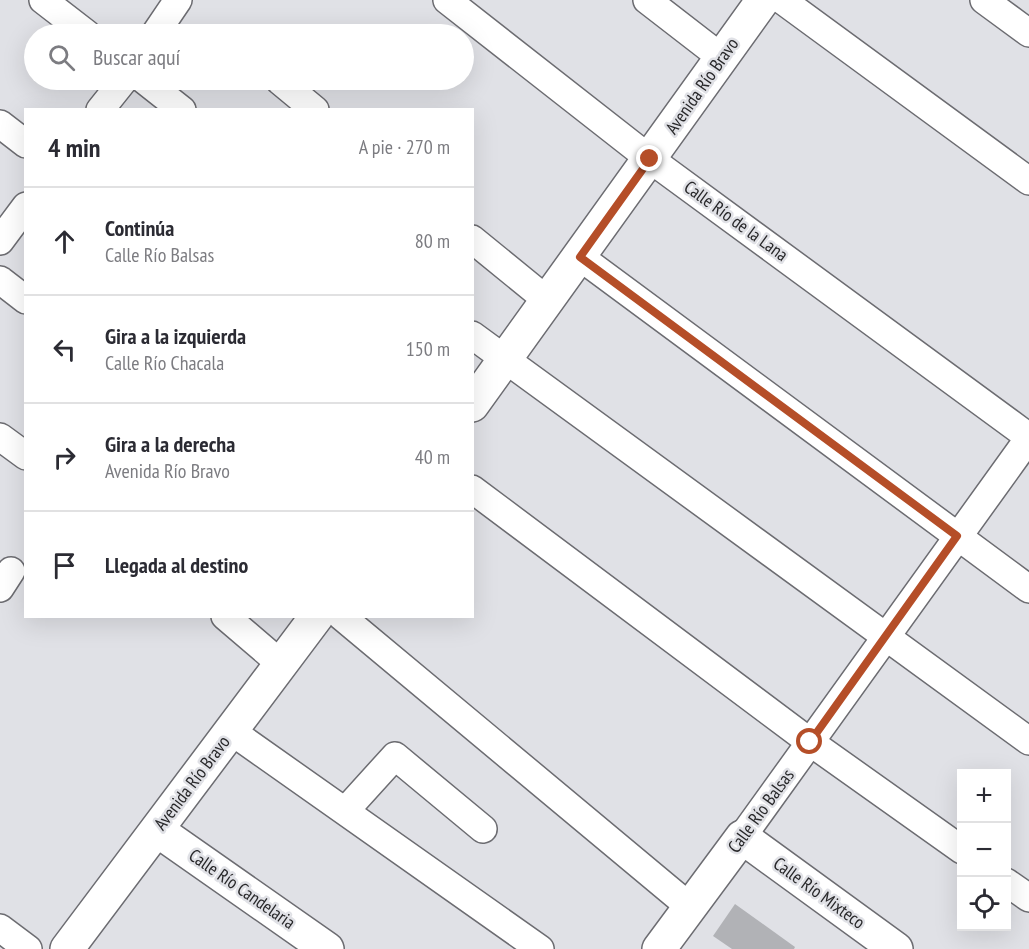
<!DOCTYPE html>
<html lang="es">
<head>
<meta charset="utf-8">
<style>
	:root { --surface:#fff; --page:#f2f2f3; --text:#2b2b33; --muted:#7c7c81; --line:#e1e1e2 }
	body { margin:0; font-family:"PT Sans Narrow",sans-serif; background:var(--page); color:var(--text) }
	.controls { position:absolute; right:18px; bottom:18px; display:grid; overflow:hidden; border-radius:0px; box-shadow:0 6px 24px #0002 }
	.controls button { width:54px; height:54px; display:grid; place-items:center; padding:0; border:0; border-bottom:2px solid var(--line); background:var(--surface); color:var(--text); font:30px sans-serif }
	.stop { position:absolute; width:18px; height:18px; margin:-14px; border:4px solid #b54e28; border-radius:50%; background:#fff }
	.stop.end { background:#b54e28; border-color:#fff; box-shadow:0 2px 6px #0008 }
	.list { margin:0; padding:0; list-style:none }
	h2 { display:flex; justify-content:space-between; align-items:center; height:78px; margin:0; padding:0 24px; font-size:26px }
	h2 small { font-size:20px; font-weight:400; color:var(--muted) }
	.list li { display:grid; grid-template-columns:39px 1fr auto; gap:18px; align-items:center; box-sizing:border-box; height:108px; padding:0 24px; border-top:2px solid var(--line) }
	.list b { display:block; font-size:22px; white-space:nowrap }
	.list p { margin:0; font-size:20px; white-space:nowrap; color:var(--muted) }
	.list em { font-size:20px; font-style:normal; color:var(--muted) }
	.icon { flex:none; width:33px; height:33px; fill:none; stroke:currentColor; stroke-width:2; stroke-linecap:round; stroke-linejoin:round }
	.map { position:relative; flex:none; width:1029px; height:949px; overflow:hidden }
	.search { position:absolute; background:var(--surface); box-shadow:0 6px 24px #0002; left:24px; top:24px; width:450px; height:66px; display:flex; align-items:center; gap:15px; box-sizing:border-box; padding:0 21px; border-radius:33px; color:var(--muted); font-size:22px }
	.panel { position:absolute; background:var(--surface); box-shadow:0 6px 24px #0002; left:24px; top:108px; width:450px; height:510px; border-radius:0px }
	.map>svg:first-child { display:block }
	.building { fill:#b1b2b6 }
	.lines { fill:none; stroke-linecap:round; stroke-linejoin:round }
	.minor-casing { stroke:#6c6c71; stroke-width:30 }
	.major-casing { stroke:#6c6c71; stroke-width:36 }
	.minor { stroke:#fff; stroke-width:27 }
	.major { stroke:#fff; stroke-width:33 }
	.route { stroke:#b54e28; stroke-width:8 }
	.labels { text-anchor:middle; stroke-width:5; stroke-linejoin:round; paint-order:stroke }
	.street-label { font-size:18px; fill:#28282a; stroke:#e0e1e6 }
</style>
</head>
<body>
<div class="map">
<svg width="1029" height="949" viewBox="0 0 1029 949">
	<rect width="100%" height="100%" fill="#e0e1e6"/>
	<!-- building -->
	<path class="building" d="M735 904 795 947 794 949H732L713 936Z"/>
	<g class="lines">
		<defs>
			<g id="minor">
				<path d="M43 0 87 34"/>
				<path d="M447 0 650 159 1029 437"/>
				<path d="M647 0 722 58"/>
				<path d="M782 0 1029 181"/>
				<path d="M984 0 1029 33"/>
				<path d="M155 34 178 0"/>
				<path d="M144 80 182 110"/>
				<path d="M280 81 315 110"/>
				<path d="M100 110 124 80"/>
				<path d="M0 124 26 144"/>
				<path d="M472 239 548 301"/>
				<path d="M0 241 26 206"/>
				<path d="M580 257 1029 589"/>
				<path d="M0 280 26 300"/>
				<path d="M472 335 1029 741"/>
				<path d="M0 437 26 456"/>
				<path d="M472 489 810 742 962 850"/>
				<path d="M0 588 11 571"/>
				<path d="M225 616 281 664"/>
				<path d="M341 616 690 907"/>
				<path d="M231 731 540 949"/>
				<path d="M346 810 395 756 483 829"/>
				<path d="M742 837 1029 438"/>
				<path d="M1006 882 1029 898"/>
				<path d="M0 928 28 949"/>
			</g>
			<g id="major">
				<path d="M472 405 763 0"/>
				<path d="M157 830 327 949"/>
				<path d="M67 949 317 616"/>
				<path d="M659 949 742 837 896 949"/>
			</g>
		</defs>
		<!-- minor casing -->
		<use href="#minor" class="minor-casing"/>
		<!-- major casing -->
		<use href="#major" class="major-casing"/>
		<!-- minor -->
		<use href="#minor" class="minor"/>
		<!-- major -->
		<use href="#major" class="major"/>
	</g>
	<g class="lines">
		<!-- route -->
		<path class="route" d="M650 159 580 257 957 536 810 742"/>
	</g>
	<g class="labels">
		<!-- street labels -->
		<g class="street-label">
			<text transform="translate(702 86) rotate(-55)" y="6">Avenida Río Bravo</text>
			<text transform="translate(736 221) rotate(36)" y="6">Calle Río de la Lana</text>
			<text transform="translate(192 783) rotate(-53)" y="6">Avenida Río Bravo</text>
			<text transform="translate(761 811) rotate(-54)" y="6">Calle Río Balsas</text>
			<text transform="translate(242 889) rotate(35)" y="6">Calle Río Candelaria</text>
			<text transform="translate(819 893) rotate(36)" y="6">Calle Río Mixteco</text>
		</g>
	</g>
</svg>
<div class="controls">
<button>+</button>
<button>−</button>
<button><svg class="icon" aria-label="locate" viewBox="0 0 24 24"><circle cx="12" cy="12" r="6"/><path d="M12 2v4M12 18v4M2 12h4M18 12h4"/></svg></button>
</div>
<div class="stop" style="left:810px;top:742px"></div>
<div class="stop end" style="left:650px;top:159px"></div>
<div class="search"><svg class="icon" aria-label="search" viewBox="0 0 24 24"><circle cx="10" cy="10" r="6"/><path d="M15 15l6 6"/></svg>Buscar aquí</div>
<section class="panel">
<h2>4 min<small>A pie · 270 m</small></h2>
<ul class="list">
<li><svg class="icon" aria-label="ahead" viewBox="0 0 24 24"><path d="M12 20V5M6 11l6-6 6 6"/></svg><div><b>Continúa</b><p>Calle Río Balsas</p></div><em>80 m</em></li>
<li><svg class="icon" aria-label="left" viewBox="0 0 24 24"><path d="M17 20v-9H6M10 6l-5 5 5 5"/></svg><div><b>Gira a la izquierda</b><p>Calle Río Chacala</p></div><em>150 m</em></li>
<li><svg class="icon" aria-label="right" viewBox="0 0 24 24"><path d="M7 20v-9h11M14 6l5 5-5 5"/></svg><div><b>Gira a la derecha</b><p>Avenida Río Bravo</p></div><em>40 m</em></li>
<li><svg class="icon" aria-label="arrive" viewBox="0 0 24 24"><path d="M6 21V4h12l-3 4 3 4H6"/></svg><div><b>Llegada al destino</b></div></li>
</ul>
</section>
</div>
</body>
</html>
